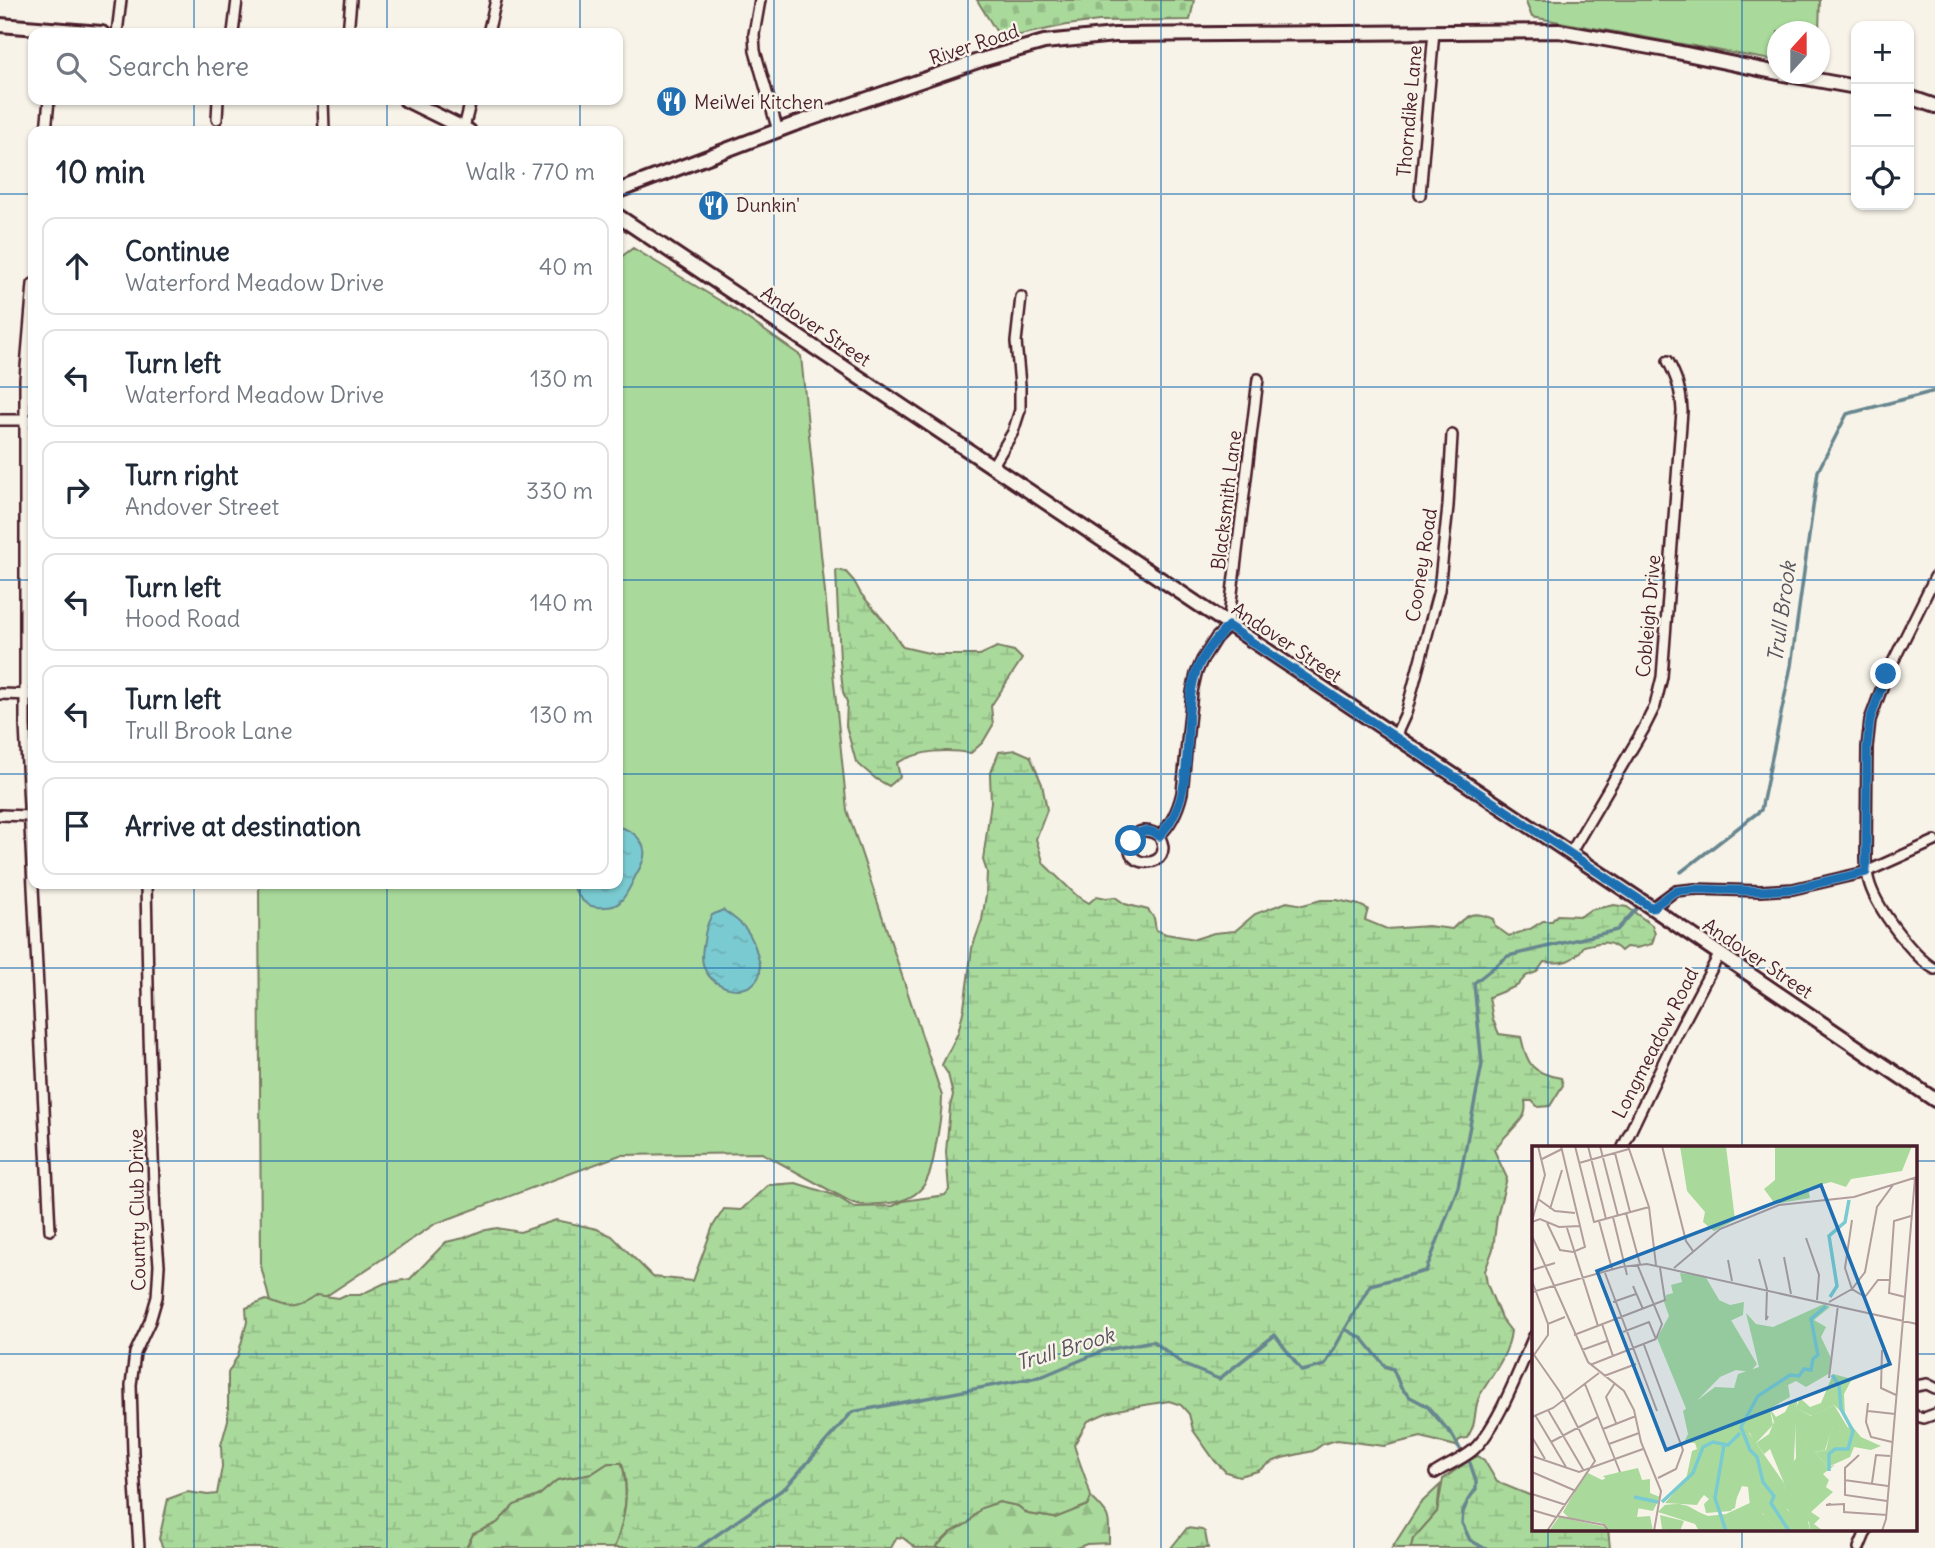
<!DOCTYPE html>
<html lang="en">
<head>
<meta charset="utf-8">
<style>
	:root { --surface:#fff; --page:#f2f2f3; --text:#1f2937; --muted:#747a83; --line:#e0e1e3 }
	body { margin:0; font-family:Delius,sans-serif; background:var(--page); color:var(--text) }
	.controls { position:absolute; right:21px; top:21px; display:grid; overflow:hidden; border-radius:14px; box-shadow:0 2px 5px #0004 }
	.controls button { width:63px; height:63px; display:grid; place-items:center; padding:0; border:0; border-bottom:2px solid var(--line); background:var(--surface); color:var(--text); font:35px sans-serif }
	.compass { position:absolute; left:1767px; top:21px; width:63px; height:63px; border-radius:50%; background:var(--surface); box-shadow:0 2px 5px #0004; rotate:21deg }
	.stop { position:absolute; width:21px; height:21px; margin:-16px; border:5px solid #1f6fb2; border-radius:50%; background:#fff }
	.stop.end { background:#1f6fb2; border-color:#fff; box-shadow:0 2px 7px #0008 }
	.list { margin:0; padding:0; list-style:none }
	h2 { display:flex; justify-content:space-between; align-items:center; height:91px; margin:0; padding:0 28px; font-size:30px }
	h2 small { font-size:23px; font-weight:400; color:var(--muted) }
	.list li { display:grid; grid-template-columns:46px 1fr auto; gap:21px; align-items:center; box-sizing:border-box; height:98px; margin:0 14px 14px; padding:0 14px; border:2px solid var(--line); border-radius:14px }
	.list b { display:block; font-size:26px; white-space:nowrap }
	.list p { margin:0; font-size:23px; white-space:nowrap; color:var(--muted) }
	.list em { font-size:23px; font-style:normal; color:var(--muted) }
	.icon { flex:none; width:38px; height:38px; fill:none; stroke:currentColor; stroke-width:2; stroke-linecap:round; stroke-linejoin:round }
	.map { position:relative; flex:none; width:1935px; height:1548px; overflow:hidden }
	.search { position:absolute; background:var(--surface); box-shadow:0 2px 5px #0004; left:28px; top:28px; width:595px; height:77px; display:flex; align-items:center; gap:18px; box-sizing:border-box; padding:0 24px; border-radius:14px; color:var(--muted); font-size:26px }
	.panel { position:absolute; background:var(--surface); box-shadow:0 2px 5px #0004; left:28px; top:126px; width:595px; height:763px; border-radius:14px }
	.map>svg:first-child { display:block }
	.grass { fill:#a9da9b; stroke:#7a7c63; stroke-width:2 }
	.forest { fill:url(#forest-firs); stroke:#7a7c63; stroke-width:2 }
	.wetland { fill:url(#wetland-marsh); stroke:#7a7c63; stroke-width:2 }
	.cemetery { fill:url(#cemetery-stones); stroke:#7a7c63; stroke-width:2 }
	.water { fill:url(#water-ripples); stroke:#67868f; stroke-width:2 }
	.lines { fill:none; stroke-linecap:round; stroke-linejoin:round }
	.stream { stroke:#67868f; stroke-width:3.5 }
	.street-casing { stroke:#4a1f2b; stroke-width:14 }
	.secondary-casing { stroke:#4a1f2b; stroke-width:18 }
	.street { stroke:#f7f3e8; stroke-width:9 }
	.secondary { stroke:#f7f3e8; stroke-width:12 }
	.route { stroke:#1f6fb2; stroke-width:9 }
	.grid { fill:none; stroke:#1f6fb2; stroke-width:2; stroke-opacity:0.55 }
	.labels { text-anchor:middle; stroke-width:5; stroke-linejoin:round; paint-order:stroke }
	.street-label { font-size:19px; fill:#4a1f2b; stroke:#f7f3e8 }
	.poi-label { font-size:19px; fill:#4a1f2b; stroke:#f7f3e8; text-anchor:start }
	.water-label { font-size:21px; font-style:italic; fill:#58535d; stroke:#f7f3e8 }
	.inset-river { fill:none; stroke:#7acbd1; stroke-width:3.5 }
	.inset-road { fill:none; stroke:#b29e9c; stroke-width:2 }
	.view { fill:#1f6fb2; fill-opacity:0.15; stroke:#1f6fb2; stroke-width:3.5 }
	.inset-edge { fill:none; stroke:#4a1f2b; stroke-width:3.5 }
</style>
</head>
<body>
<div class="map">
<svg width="1935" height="1548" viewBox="0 0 1935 1548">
	<defs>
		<pattern id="forest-firs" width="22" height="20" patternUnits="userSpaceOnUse" patternTransform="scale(1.75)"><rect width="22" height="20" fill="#a9da9b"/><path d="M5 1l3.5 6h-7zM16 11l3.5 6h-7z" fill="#93bb86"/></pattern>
		<pattern id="wetland-marsh" width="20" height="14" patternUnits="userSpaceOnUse" patternTransform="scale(1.75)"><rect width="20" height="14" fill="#a9da9b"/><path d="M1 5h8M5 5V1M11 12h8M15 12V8" fill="none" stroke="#93bb86"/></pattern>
		<pattern id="cemetery-stones" width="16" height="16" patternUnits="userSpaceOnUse" patternTransform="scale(1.75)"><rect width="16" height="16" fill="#a9da9b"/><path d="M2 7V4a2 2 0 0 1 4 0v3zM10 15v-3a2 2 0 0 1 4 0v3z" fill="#93bb86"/></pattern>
		<pattern id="water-ripples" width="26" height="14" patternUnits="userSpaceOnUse" patternTransform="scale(1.75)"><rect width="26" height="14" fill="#7acbd1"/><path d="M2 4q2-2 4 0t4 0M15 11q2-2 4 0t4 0" fill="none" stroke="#6baeb4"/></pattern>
	</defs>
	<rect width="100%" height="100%" fill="#f7f3e8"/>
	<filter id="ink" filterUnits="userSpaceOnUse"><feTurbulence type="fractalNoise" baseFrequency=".0143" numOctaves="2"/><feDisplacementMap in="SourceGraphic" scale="14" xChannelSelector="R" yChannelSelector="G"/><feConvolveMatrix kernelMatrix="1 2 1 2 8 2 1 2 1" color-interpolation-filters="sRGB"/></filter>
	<g filter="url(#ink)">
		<!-- grass -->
		<g class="grass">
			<path d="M1525 0H1820L1819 31 1778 32 1777 61 1532 17Z"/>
			<path d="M633 248 732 308 801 356 847 810 942 1096C942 1113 939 1128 936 1144 930 1182 924 1201 881 1204 869 1205 859 1206 849 1201L762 1153 620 1155 435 1224 293 1318 273 1314 261 1266 259 884H618V279L621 257Z"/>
		</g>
		<!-- forest -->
		<g class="forest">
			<path d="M608 1463H622C629 1491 625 1521 614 1548H466L473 1534 497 1523 514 1505 538 1496 557 1480 591 1474Z"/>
			<path d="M1440 1485 1437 1512 1413 1539 1411 1548H1392L1420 1504Z"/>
			<path d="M1091 1497C1112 1517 1109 1517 1109 1543L1087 1544 1076 1548H935L950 1533 968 1523 981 1508 999 1502 1018 1506 1028 1514 1055 1518 1087 1505Z"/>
			<path d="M1187 1528 1202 1530 1205 1532 1208 1548H1171Z"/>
		</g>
		<!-- wetland -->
		<g class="wetland">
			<path d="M836 570 845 571 854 581 861 594 886 623 903 647 937 655H980L997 647 1014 651 1022 659 991 706 993 725 983 742 971 753C945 749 921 750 897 763L900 777 889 786 876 779 856 762 846 726 847 702 843 692 840 661Z"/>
			<path d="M1016 750 1030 756 1042 784 1047 810 1036 839 1044 864 1076 895 1089 903 1097 896 1106 898 1115 897 1125 904 1148 910 1154 918 1156 930 1166 934 1195 939 1214 933 1235 931 1255 914 1287 902 1303 905 1321 900H1337L1359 905 1368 909 1365 920 1387 929 1428 926 1452 929C1467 914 1473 910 1493 919L1495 926 1509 936 1530 929 1543 921H1552L1557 915 1581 916 1590 910 1614 905 1627 907 1652 925 1655 934 1652 944 1636 948 1626 947 1621 951C1609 938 1599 943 1584 946 1574 962 1563 964 1544 962L1537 972 1526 976 1517 986 1489 997 1493 1020 1499 1034 1521 1037C1527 1065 1532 1073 1561 1078L1563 1085 1550 1106 1538 1107 1532 1101H1525C1528 1117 1519 1121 1510 1132 1504 1137 1499 1144 1494 1150L1507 1178 1497 1216 1493 1249 1485 1271 1487 1284 1501 1318 1511 1331C1508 1357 1492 1374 1480 1395 1475 1405 1476 1413 1474 1422 1473 1428 1470 1433 1467 1438L1459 1440 1456 1446 1421 1437 1384 1446 1337 1440 1323 1444 1313 1451 1282 1458 1272 1462 1258 1471 1239 1476 1226 1472 1215 1461 1193 1430 1189 1414 1181 1405 1169 1401 1127 1408 1106 1413 1088 1421 1074 1445C1079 1463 1087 1479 1091 1497L1088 1505 1055 1518 1028 1514 1018 1506 999 1502 981 1508 968 1523 950 1533 935 1548H916L903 1538 897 1537 891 1548H614C625 1522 630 1490 622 1463H608L591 1474 557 1480 538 1496 514 1505 497 1523 473 1534 466 1548H163L159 1539 168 1499 187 1492 208 1495 217 1494 222 1467 221 1445 228 1420V1373L238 1355 247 1322 246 1308 266 1300C291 1310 294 1311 317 1295L339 1298 345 1295H360L385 1283 410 1279 446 1242 464 1238 481 1231 497 1228 520 1232 556 1220 597 1229 612 1236 653 1277 693 1281 713 1226 724 1209 741 1210 768 1185 796 1183 834 1195 854 1207 893 1206 903 1201 945 1195 949 1190 946 1152 950 1107 953 1095 948 1074 942 1065 958 1033 964 1008 972 948 982 920 986 895 987 872 983 860 991 802 990 775 999 752Z"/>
			<path d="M1478 1456 1484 1460 1497 1482 1534 1497V1529H1608L1610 1548H1411L1413 1539 1437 1512 1443 1479C1452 1473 1469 1459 1478 1456Z"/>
		</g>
		<!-- cemetery -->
		<path class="cemetery" d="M977 0H1194L1190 20 1099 21 1067 25 1001 39Z"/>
		<!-- water -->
		<g class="water">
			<path d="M618 827C632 829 647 842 644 857 643 864 638 871 635 877 631 885 627 895 620 902 616 906 611 907 605 907 587 909 579 900 572 884H618Z"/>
			<path d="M723 910C744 924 752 932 758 957 760 963 762 972 758 978 747 997 716 989 707 973 700 963 702 952 704 941 705 931 707 923 712 915Z"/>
		</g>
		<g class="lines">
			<!-- stream -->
			<g class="stream">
				<path d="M1681 872 1761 810 1791 666 1818 471 1847 414 1935 391"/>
				<path d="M1345 1329 1363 1339 1385 1366 1393 1369 1401 1388 1410 1397 1427 1406 1453 1436 1460 1449"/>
				<path d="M1470 1463 1476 1481V1489L1468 1500 1463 1512 1462 1523 1470 1540 1484 1548"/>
				<path d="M698 1548 786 1487 852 1412 1043 1376 1105 1350 1153 1341 1184 1365 1219 1379 1275 1335 1302 1371 1325 1365 1370 1285 1426 1271 1458 1187 1482 1064 1474 983 1508 956 1617 930 1636 909"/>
			</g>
			<defs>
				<g id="street">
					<path d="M760 0 754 34 755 51 778 131"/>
					<path d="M117 33 121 0"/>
					<path d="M233 33 237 0"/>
					<path d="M348 33 351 0"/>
					<path d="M488 33 496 0"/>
					<path d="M323 100 324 131"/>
					<path d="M217 119 218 100"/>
					<path d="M464 128 471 100"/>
					<path d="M46 131 49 100"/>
					<path d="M1420 195 1434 31"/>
					<path d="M33 284 25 379V725L50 1230"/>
					<path d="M0 420H33"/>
					<path d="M992 467 1013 432 1020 410V385L1016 342 1021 297"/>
					<path d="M1935 577 1887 674 1870 720 1867 747 1866 857C1866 867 1867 876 1870 885 1878 909 1913 957 1935 969"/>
					<path d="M0 694 33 695"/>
					<path d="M1395 737 1406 713 1439 590 1448 506 1452 435"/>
					<path d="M0 815 29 816"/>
					<path d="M1159 836C1178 869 1121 871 1131 841 1136 828 1150 829 1159 836 1172 824 1178 810 1182 793L1192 692 1196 674 1202 660 1216 638 1228 626 1258 379"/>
					<path d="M1570 854 1643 730 1655 706 1662 677 1682 411C1681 391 1677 378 1668 361"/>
					<path d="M1652 908 1675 891 1695 889 1761 891 1793 889 1866 872 1935 841"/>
					<path d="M1623 1147 1674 1040 1719 955"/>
					<path d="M1916 1386 1927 1384 1935 1388"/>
					<path d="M1916 1416 1924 1418 1935 1414"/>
					<path d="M1435 1473C1447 1465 1461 1460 1472 1451 1497 1430 1520 1367 1534 1336"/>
					<path d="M139 1548 133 1452 131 1385 135 1353 150 1321 157 1297 159 1265 155 1217 149 1035 146 884"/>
					<path d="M1859 1548 1867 1529"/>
				</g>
				<g id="secondary">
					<path d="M0 25 102 33"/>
					<path d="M1783 74 1856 87"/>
					<path d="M1909 97 1935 106"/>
					<path d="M406 100 469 131"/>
					<path d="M618 191 795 124 981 60 1044 42 1115 35 1559 31 1672 51 1778 73"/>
					<path d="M618 216 1652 908 1935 1100"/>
				</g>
			</defs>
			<!-- street casing -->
			<use href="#street" class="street-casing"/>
			<!-- secondary casing -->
			<use href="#secondary" class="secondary-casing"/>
			<!-- street -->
			<use href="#street" class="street"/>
			<!-- secondary -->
			<use href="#secondary" class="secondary"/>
		</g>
	</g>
	<g class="lines" filter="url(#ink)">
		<!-- route -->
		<path class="route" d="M1131 841C1138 829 1149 828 1159 836 1200 795 1180 726 1195 675 1201 656 1215 640 1228 626L1652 908 1675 891 1695 889 1761 891 1793 889 1866 872 1867 747 1870 720 1886 674"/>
	</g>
	<!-- grid -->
	<path class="grid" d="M194 0V33M387 0V33M580 0V33M774 0V1548M968 0V1548M1161 0V1548M1354 0V1548M1548 0V1147M1742 0V1147M194 100V131M387 100V131M580 100V131M0 194H33M618 194H1856M1909 194H1935M0 387H33M618 387H1935M0 580H33M618 580H1935M0 774H33M618 774H1935M194 884V1548M387 884V1548M580 884V1548M0 968H1935M0 1161H1534M1916 1161H1935M0 1354H1534M1916 1354H1935M1548 1529V1548M1742 1529V1548"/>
	<!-- icons -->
	<defs>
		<symbol id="restaurant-disc" viewBox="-11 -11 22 22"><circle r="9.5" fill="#1f6fb2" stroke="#f7f3e8"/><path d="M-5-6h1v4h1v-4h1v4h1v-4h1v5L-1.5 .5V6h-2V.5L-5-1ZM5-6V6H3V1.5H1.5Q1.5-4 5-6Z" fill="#fff"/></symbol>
	</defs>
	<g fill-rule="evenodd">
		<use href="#restaurant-disc" x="654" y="84" width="35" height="35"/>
		<use href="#restaurant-disc" x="696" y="188" width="35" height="35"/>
	</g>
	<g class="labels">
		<!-- street labels -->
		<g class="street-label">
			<text transform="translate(974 44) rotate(-18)" y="7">River Road</text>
			<text transform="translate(1409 111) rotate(-85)" y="7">Thorndike Lane</text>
			<text transform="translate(816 326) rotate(34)" y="7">Andover Street</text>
			<text transform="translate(1226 500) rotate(-83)" y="7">Blacksmith Lane</text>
			<text transform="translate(1421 565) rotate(-81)" y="7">Cooney Road</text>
			<text transform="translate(1648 616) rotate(-85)" y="7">Cobleigh Drive</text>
			<text transform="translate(1287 642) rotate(34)" y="7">Andover Street</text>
			<text transform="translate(1758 958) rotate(34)" y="7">Andover Street</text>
			<text transform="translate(1655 1043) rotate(-63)" y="7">Longmeadow Road</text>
			<text transform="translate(137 1210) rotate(-91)" y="7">Country Club Drive</text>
		</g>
		<!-- poi labels -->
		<g class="poi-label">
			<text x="694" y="109">MeiWei Kitchen</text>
			<text x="736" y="212">Dunkin'</text>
		</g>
		<!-- water labels -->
		<g class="water-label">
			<text transform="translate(1782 612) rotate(-82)" y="7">Trull Brook</text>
			<text transform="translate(1065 1349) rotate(-17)" y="7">Trull Brook</text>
		</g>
	</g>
	<!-- overview -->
	<g transform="translate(1532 1146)">
		<rect width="385" height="385" fill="#f7f3e8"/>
		<path d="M243 0H380L370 25 319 33 314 41 299 36 276 42 278 52 243 58 232 43 243 34ZM148 127 173 130 225 218 218 226 204 224 188 231 155 265 125 192 137 170 132 156 134 149 141 147 139 139 150 136ZM259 255H265L259 367 253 361 252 337 238 303 232 308 224 297 237 288 242 276 238 263 244 271 253 266ZM128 369 152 375 148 385 130 383Z" fill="#a9da9b"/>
		<path d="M302 259 318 285 306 291 300 282 293 304 283 306 296 321 303 319 291 328 297 334 294 341 301 346 279 366 288 372 282 378 291 385H278L277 376 259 367 258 354 255 325 264 312 263 261 279 270ZM238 263 241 279 223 298 217 285ZM220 356 246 385H167L163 378 126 366 133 359 147 358 176 370 194 368Z" fill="#a9da9b"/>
		<path d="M187 154 198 159 212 156 211 169 198 175ZM292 158 298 161 282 174 294 181 289 191 299 212 298 227 274 241 264 235 256 239 258 251 237 263 230 277 217 287 252 337 255 364 276 375 278 385H246L232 370 222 341 207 338 203 362 197 365 178 355 177 339 165 359 133 357 154 334 160 305 165 303 163 297 152 296 156 288 151 265 183 241 202 242 206 228 227 221 214 167 224 178 241 181ZM301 228 320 233 312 248 313 269 302 259 280 270 264 262 268 252 278 261 289 257ZM319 279 329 291 349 300 339 304 322 301 318 311 296 321 283 306 294 304 299 283 304 282 306 291ZM106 322 110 334 118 333V347L128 351 121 365 105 362 71 330Z" fill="#a9da9b"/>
		<path d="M148 0H194L203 74 182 85 171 76 173 66 155 45Z" fill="#a9da9b"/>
		<path d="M209 287 225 312 230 338 242 350 238 357 246 365 219 369 216 341 210 340 199 365 174 367 172 358 177 353 172 349 164 358 157 353 134 357 162 327 174 301 185 298 192 303ZM89 325 92 344 108 354 105 371 118 370 121 385H79L70 377 37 372 31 366 54 326 70 334ZM147 358 156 360 172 369 126 366 133 359ZM27 371 74 381 75 385H17Z" fill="#a9da9b"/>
		<path class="inset-river" d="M298 151 305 140 297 90 313 76 317 54M192 299 183 352 194 385M297 325V308L303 303H316L321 285 309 263 307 239 300 229M102 351 126 356M130 356 161 327 171 301 181 296 196 299 208 287M257 385 239 357 242 350 231 336 225 311 218 304 209 281 226 250 258 229 267 230 272 223 279 224 281 213 286 209 279 173 294 160"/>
		<path class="inset-road" d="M43 0 62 76 117 61M56 0 74 73M68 0 86 70M96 0 117 61 124 119M130 0 154 95 161 105M83 7 98 66M10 13 30 3M47 17 97 3M6 53 23 65 43 67M18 63 30 24M94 67 108 118M81 71 95 129M320 74 313 122 320 143 333 151 346 134H358M0 75 13 29 6 0M67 75 80 123M0 76 8 73 27 81 48 80M15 77 28 104 41 106 53 101 29 0M35 82 66 180M0 90 56 216 92 245 102 264 109 296 129 345 122 385M274 92 287 129 285 154M252 111 259 148M227 113 235 143 234 174 236 170M196 114 200 135M105 118 130 178 124 193M142 122 188 83 247 59 322 51 385 31M0 124 23 117M73 127 125 265M0 135 16 178 33 171M101 140 111 163M0 146 89 121 115 118 385 178M373 151 357 147 362 75 379 70M81 156 104 148M297 156 320 143 333 126 345 61 361 39M70 178 81 210M91 186 117 176 124 193M42 189 133 154 128 122M112 199 151 304 144 323 126 332M50 204 75 195M350 204 349 242 364 249M0 206 28 246 63 315 15 385M2 209 16 189V178M58 219 124 193M72 230 104 218M297 232 306 159M83 237 74 251 84 277M53 238 88 326M336 257 334 276 339 291 360 296M16 264 52 325M336 265 363 268M3 269 34 321M0 271 21 262 67 227M71 283 104 270M0 291 13 313M19 296 66 271M77 298 107 287M327 309 313 322V349L355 355M0 310 47 326 111 303M0 326 44 345M312 334 356 340M340 337 344 309 358 310M0 348 34 359M299 358 294 359 312 358V365M0 364 24 371M311 366 355 369M25 370 72 379 77 385M350 385 354 373 383 32"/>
		<path class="view" d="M289 39 358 218 134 304 65 125Z"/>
		<rect width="385" height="385" class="inset-edge"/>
	</g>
</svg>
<div class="controls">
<button>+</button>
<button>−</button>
<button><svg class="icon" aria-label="locate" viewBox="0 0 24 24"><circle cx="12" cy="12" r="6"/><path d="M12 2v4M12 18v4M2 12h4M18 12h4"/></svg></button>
</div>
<svg class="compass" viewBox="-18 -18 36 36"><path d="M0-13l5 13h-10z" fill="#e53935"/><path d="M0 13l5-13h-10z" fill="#747a83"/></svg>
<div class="stop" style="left:1131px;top:841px"></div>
<div class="stop end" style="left:1886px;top:674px"></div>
<div class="search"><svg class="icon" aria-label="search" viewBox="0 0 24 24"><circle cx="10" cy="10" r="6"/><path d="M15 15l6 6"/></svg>Search here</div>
<section class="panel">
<h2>10 min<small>Walk · 770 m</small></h2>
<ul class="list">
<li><svg class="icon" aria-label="ahead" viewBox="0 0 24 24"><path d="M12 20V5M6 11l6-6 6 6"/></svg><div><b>Continue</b><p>Waterford Meadow Drive</p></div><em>40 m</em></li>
<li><svg class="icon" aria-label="left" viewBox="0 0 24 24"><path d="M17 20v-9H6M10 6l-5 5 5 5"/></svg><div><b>Turn left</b><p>Waterford Meadow Drive</p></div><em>130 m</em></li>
<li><svg class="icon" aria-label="right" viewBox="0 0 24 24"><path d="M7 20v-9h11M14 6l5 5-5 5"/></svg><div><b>Turn right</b><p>Andover Street</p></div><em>330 m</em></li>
<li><svg class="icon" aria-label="left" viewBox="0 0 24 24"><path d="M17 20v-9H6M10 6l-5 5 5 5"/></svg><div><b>Turn left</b><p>Hood Road</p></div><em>140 m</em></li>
<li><svg class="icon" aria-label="left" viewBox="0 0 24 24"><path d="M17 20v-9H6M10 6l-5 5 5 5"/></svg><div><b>Turn left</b><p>Trull Brook Lane</p></div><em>130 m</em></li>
<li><svg class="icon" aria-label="arrive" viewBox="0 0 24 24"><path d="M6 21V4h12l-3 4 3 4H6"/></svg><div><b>Arrive at destination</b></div></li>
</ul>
</section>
</div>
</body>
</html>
